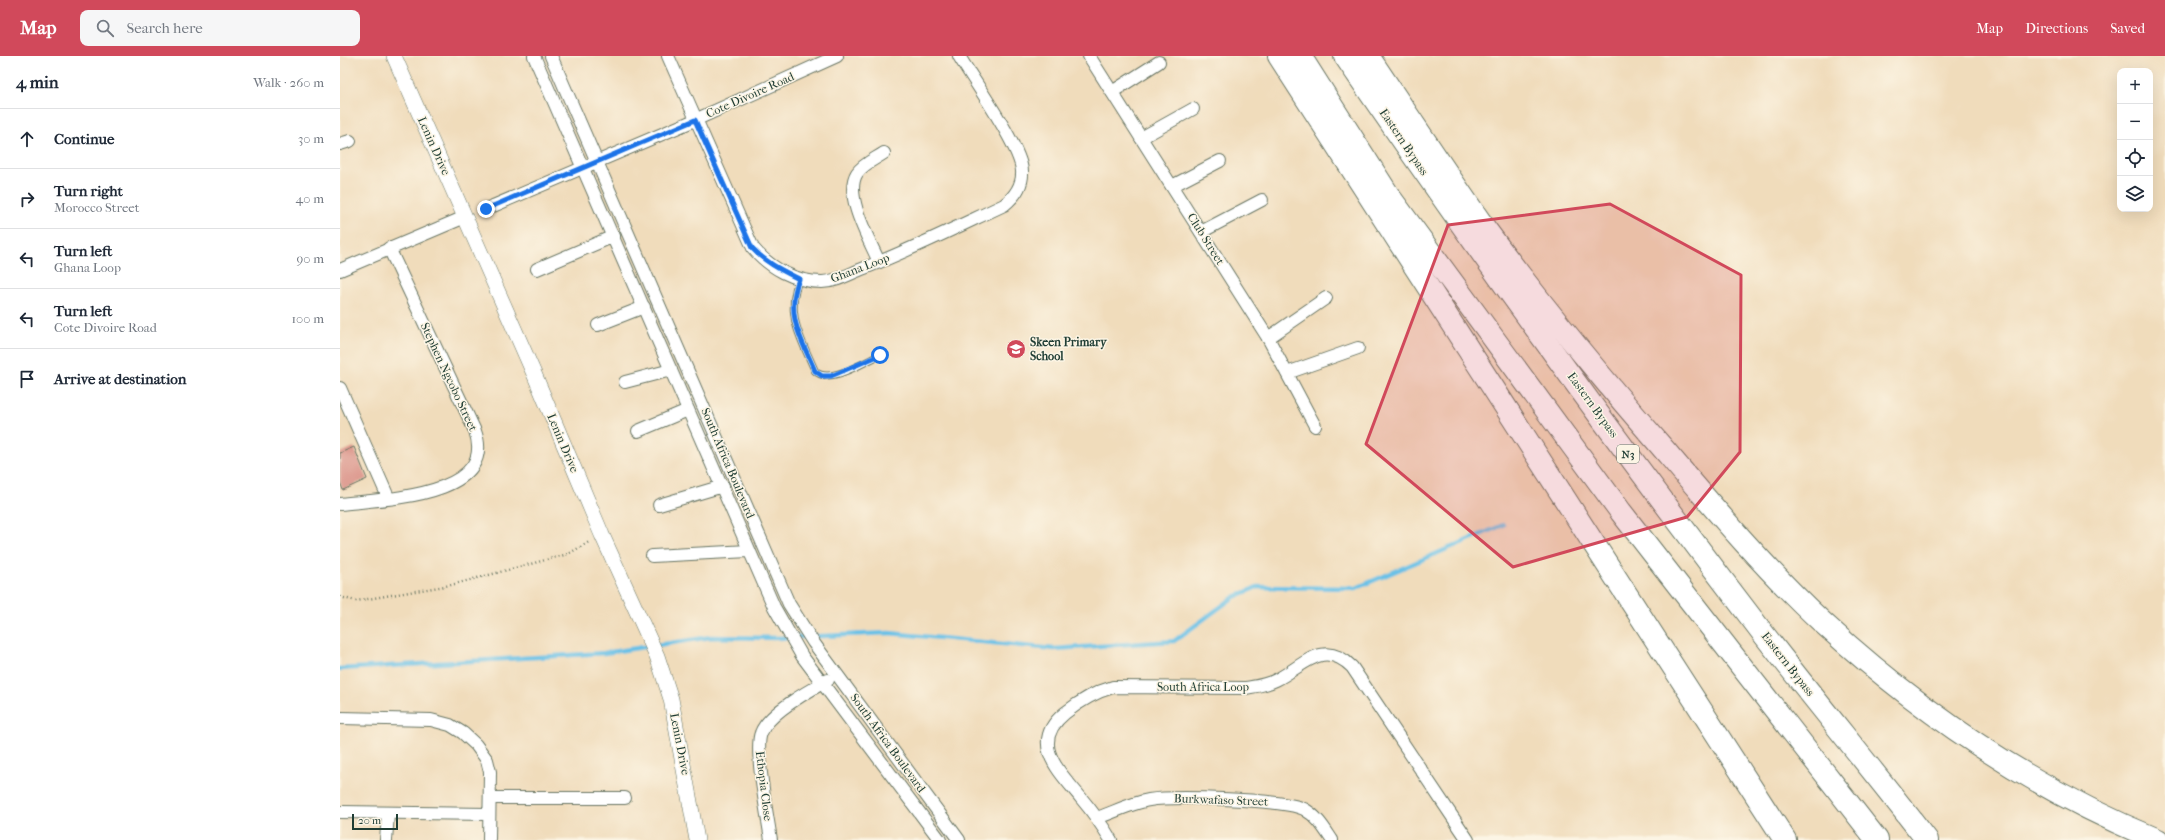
<!DOCTYPE html>
<html lang="en">
<head>
<meta charset="utf-8">
<style>
	:root { --surface:#fff; --page:#f6f6f7; --text:#1f2937; --muted:#747a83; --line:#e0e1e3; --accent:#d1495b }
	body { margin:0; font-family:"IM FELL French Canon",serif; background:var(--page); color:var(--text) }
	.controls { position:absolute; right:12px; top:12px; display:grid; overflow:hidden; border-radius:8px; box-shadow:0 4px 16px #0002 }
	.controls button { width:36px; height:36px; display:grid; place-items:center; padding:0; border:0; border-bottom:1px solid var(--line); background:var(--surface); color:var(--text); font:20px sans-serif }
	.scale { position:absolute; left:12px; bottom:10px; width:46px; box-sizing:border-box; padding-left:4px; border:2px solid #1f3d34; border-top:0; font-size:11px; line-height:14px; white-space:nowrap; color:#1f3d34; -webkit-text-stroke:3px #fcf5e5; paint-order:stroke }
	.stop { position:absolute; width:12px; height:12px; margin:-9px; border:3px solid #1a73e8; border-radius:50%; background:#fff }
	.stop.end { background:#1a73e8; border-color:#fff; box-shadow:0 1px 4px #0008 }
	.list { margin:0; padding:0; list-style:none }
	h2 { display:flex; justify-content:space-between; align-items:center; height:52px; margin:0; padding:0 16px; font-size:17px }
	h2 small { font-size:13px; font-weight:400; color:var(--muted) }
	.list li { display:grid; grid-template-columns:26px 1fr auto; gap:12px; align-items:center; box-sizing:border-box; height:60px; padding:0 16px; border-top:1px solid var(--line) }
	.list b { display:block; font-size:15px; white-space:nowrap }
	.list p { margin:0; font-size:13px; white-space:nowrap; color:var(--muted) }
	.list em { font-size:13px; font-style:normal; color:var(--muted) }
	.icon { flex:none; width:22px; height:22px; fill:none; stroke:currentColor; stroke-width:2; stroke-linecap:round; stroke-linejoin:round }
	.map { position:relative; flex:none; width:1825px; height:784px; overflow:hidden }
	header { display:flex; align-items:center; gap:24px; box-sizing:border-box; height:56px; padding:0 20px; background:var(--accent); color:#fff }
	header strong { font-size:19px }
	nav { display:flex; gap:22px; margin-inline-start:auto; font-size:14px }
	.search { width:280px; height:36px; background:var(--page); display:flex; align-items:center; gap:10px; box-sizing:border-box; padding:0 14px; border-radius:8px; color:var(--muted); font-size:15px }
	main { display:flex }
	aside { flex:1; background:var(--surface) }
	.map>svg:first-child { display:block }
	.lines { fill:none; stroke-linecap:round; stroke-linejoin:round }
	.stream { stroke:#6ac1e7; stroke-width:4.5 }
	.building { fill:#db948a }
	.service-casing { stroke:#687563; stroke-width:8 }
	.minor-casing { stroke:#687563; stroke-width:14 }
	.tertiary-casing { stroke:#687563; stroke-width:16 }
	.motorway-casing { stroke:#687563; stroke-width:24 }
	.path { stroke:#687563; stroke-width:2.5; stroke-dasharray:1 3; stroke-linecap:butt }
	.service { stroke:#fff; stroke-width:6 }
	.minor { stroke:#fff; stroke-width:12 }
	.tertiary { stroke:#fff; stroke-width:15 }
	.motorway { stroke:#fff; stroke-width:22 }
	.route { stroke:#1a73e8; stroke-width:5 }
	.marked { fill:#d1495b; fill-opacity:0.2; stroke:#d1495b; stroke-width:3; stroke-linejoin:round }
	.labels { text-anchor:middle; stroke-width:3; stroke-linejoin:round; paint-order:stroke }
	.shield { fill:#fcf5e5; stroke:#617469; stroke-width:1 }
	.shield-label { font-size:11px; font-weight:bold; fill:#1f3d34 }
	.street-label { font-size:12px; fill:#1f3d34; stroke:#fcf5e5 }
	.poi-label { font-size:12px; font-weight:bold; fill:#1f3d34; stroke:#fcf5e5; text-anchor:start }
</style>
</head>
<body>
<header>
<strong>Map</strong>
<div class="search"><svg class="icon" aria-label="search" viewBox="0 0 24 24"><circle cx="10" cy="10" r="6"/><path d="M15 15l6 6"/></svg>Search here</div>
<nav><a>Map</a><a>Directions</a><a>Saved</a></nav>
</header>
<main>
<aside>
<h2>4 min<small>Walk · 260 m</small></h2>
<ul class="list">
<li><svg class="icon" aria-label="ahead" viewBox="0 0 24 24"><path d="M12 20V5M6 11l6-6 6 6"/></svg><div><b>Continue</b></div><em>30 m</em></li>
<li><svg class="icon" aria-label="right" viewBox="0 0 24 24"><path d="M7 20v-9h11M14 6l5 5-5 5"/></svg><div><b>Turn right</b><p>Morocco Street</p></div><em>40 m</em></li>
<li><svg class="icon" aria-label="left" viewBox="0 0 24 24"><path d="M17 20v-9H6M10 6l-5 5 5 5"/></svg><div><b>Turn left</b><p>Ghana Loop</p></div><em>90 m</em></li>
<li><svg class="icon" aria-label="left" viewBox="0 0 24 24"><path d="M17 20v-9H6M10 6l-5 5 5 5"/></svg><div><b>Turn left</b><p>Cote Divoire Road</p></div><em>100 m</em></li>
<li><svg class="icon" aria-label="arrive" viewBox="0 0 24 24"><path d="M6 21V4h12l-3 4 3 4H6"/></svg><div><b>Arrive at destination</b></div></li>
</ul>
</aside>
<div class="map">
<svg width="1825" height="784" viewBox="0 0 1825 784">
	<rect width="100%" height="100%" fill="#fcf5e5"/>
	<filter id="ink" filterUnits="userSpaceOnUse"><feTurbulence type="fractalNoise" baseFrequency=".025" numOctaves="2"/><feDisplacementMap in="SourceGraphic" scale="8" xChannelSelector="R" yChannelSelector="G"/><feConvolveMatrix kernelMatrix="1 2 1 2 8 2 1 2 1" color-interpolation-filters="sRGB"/></filter>
	<filter id="wash" filterUnits="userSpaceOnUse"><feTurbulence type="fractalNoise" baseFrequency=".012" numOctaves="4" result="noise"/><feDisplacementMap in="SourceGraphic" scale="16" xChannelSelector="R" yChannelSelector="G"/><feGaussianBlur stdDeviation="0.9" result="paint"/><feColorMatrix in="noise" values="0 0 0 0 0 0 0 0 0 0 0 0 0 0 0 0 0 1.4 0 .05"/><feComposite in="paint" operator="in"/></filter>
	<g filter="url(#wash)">
		<rect width="100%" height="100%" fill="#f0dcbb"/>
		<g class="lines">
			<!-- stream -->
			<path class="stream" d="M0 613 264 597 371 581 437 582 549 577 714 593 834 585 894 541 917 531 1016 532 1163 469"/>
		</g>
		<g id="blocks">
			<!-- building -->
			<path class="building" d="M14 391 27 423 3 434 0 426V397Z"/>
		</g>
	</g>
	<g filter="url(#ink)">
		<use href="#blocks" fill-opacity="0" stroke="#687563" stroke-width="1"/>
		<g class="lines">
			<defs>
				<path id="service" d="M459 223C445 259 461 282 475 315 489 329 524 306 540 299"/>
				<g id="minor">
					<path d="M194 0 434 551 462 600 600 784"/>
					<path d="M211 0 449 548 473 586 619 784"/>
					<path d="M328 0 413 192C430 212 455 226 482 226 496 226 509 218 522 213 571 194 617 171 664 149 674 141 683 129 682 115 681 91 633 24 619 0"/>
					<path d="M749 0 928 282 975 370"/>
					<path d="M772 36 819 6"/>
					<path d="M801 82 853 53"/>
					<path d="M0 88 10 85"/>
					<path d="M832 130 880 105"/>
					<path d="M146 153 355 64 497 0"/>
					<path d="M861 176 922 144"/>
					<path d="M539 206C530 185 503 139 517 117 523 108 535 103 544 97"/>
					<path d="M197 213 274 180"/>
					<path d="M0 214 125 161"/>
					<path d="M258 269 304 251"/>
					<path d="M928 282 986 242"/>
					<path d="M947 317 1018 292"/>
					<path d="M285 326 331 314"/>
					<path d="M0 332 48 441"/>
					<path d="M298 375 348 354"/>
					<path d="M0 448C39 443 159 442 135 375L49 192"/>
					<path d="M319 449 383 430"/>
					<path d="M312 500 409 495"/>
					<path d="M0 662 91 664 110 669 123 677 136 689 147 704 150 716 149 784"/>
					<path d="M150 742H285"/>
					<path d="M0 756 149 758"/>
					<path d="M757 762C774 756 792 747 809 744 834 740 943 743 964 753 977 760 984 772 992 784"/>
					<path d="M46 784 48 758"/>
					<path d="M431 784C428 762 414 694 421 677 428 657 470 634 488 624"/>
					<path d="M771 784C762 769 752 755 741 742 719 715 688 687 725 657 740 645 755 636 773 631L906 632C917 630 926 629 936 624 964 610 983 582 1012 611L1128 784"/>
				</g>
				<path id="tertiary" d="M54 0 195 320 262 479 317 600 331 643 357 784"/>
				<g id="motorway">
					<path d="M939 0 1445 784"/>
					<path d="M960 0 1049 140 1281 456 1537 784"/>
					<path d="M1005 0C1138 196 1278 388 1422 576 1476 646 1533 714 1587 784"/>
					<path d="M1028 0C1067 58 1106 117 1146 174 1201 249 1260 320 1321 390 1372 450 1424 512 1482 566 1581 657 1693 733 1818 784"/>
				</g>
			</defs>
			<!-- service casing -->
			<use href="#service" class="service-casing"/>
			<!-- minor casing -->
			<use href="#minor" class="minor-casing"/>
			<!-- tertiary casing -->
			<use href="#tertiary" class="tertiary-casing"/>
			<!-- motorway casing -->
			<use href="#motorway" class="motorway-casing"/>
			<!-- path -->
			<path class="path" d="M0 541 16 545 111 529 228 498 249 486"/>
			<!-- service -->
			<use href="#service" class="service"/>
			<!-- minor -->
			<use href="#minor" class="minor"/>
			<!-- tertiary -->
			<use href="#tertiary" class="tertiary"/>
			<!-- motorway -->
			<use href="#motorway" class="motorway"/>
		</g>
	</g>
	<g class="lines" filter="url(#ink)">
		<!-- route -->
		<path class="route" d="M146 153 355 64 412 192C426 207 441 214 459 223 445 259 461 282 475 315L482 320H491L540 299"/>
	</g>
	<!-- marked area -->
	<path class="marked" d="M1270 148 1401 219 1400 396 1347 461 1173 511 1026 388 1108 169Z"/>
	<!-- icons -->
	<defs>
		<symbol id="school-disc" viewBox="-11 -11 22 22"><circle r="9.5" fill="#d1495b" stroke="#fcf5e5"/><path d="M0-5L7-2L0 1L-7-2ZM-4 1L0 2.5L4 1V4Q0 6-4 4Z" fill="#fff"/></symbol>
	</defs>
	<g fill-rule="evenodd">
		<use href="#school-disc" x="665" y="282" width="22" height="22"/>
	</g>
	<g class="labels">
		<!-- shield labels -->
		<rect class="shield" x="1277" y="389" width="22" height="18" rx="3"/>
		<g class="shield-label">
			<text x="1288" y="402">N3</text>
		</g>
		<!-- street labels -->
		<g class="street-label">
			<text transform="translate(410 39) rotate(-24)" y="4">Cote Divoire Road</text>
			<text transform="translate(1064 86) rotate(56)" y="4">Eastern Bypass</text>
			<text transform="translate(94 90) rotate(66)" y="4">Lenin Drive</text>
			<text transform="translate(866 183) rotate(58)" y="4">Club Street</text>
			<text transform="translate(520 212) rotate(-21)" y="4">Ghana Loop</text>
			<text transform="translate(109 321) rotate(65)" y="4">Stephen Ngcobo Street</text>
			<text transform="translate(1253 349) rotate(54)" y="4">Eastern Bypass</text>
			<text transform="translate(223 387) rotate(67)" y="4">Lenin Drive</text>
			<text transform="translate(388 407) rotate(67)" y="4">South Africa Boulevard</text>
			<text transform="translate(1448 608) rotate(52)" y="4">Eastern Bypass</text>
			<text x="863" y="635">South Africa Loop</text>
			<text transform="translate(548 687) rotate(54)" y="4">South Africa Boulevard</text>
			<text transform="translate(340 688) rotate(79)" y="4">Lenin Drive</text>
			<text transform="translate(424 730) rotate(83)" y="4">Ethopia Close</text>
			<text transform="translate(881 744) rotate(2)" y="4">Burkwafaso Street</text>
		</g>
		<!-- poi labels -->
		<g class="poi-label">
			<text x="690" y="290">Skeen Primary<tspan x="690" dy="14">School</tspan></text>
		</g>
	</g>
</svg>
<div class="controls">
<button>+</button>
<button>−</button>
<button><svg class="icon" aria-label="locate" viewBox="0 0 24 24"><circle cx="12" cy="12" r="6"/><path d="M12 2v4M12 18v4M2 12h4M18 12h4"/></svg></button>
<button><svg class="icon" aria-label="layers" viewBox="0 0 24 24"><path d="M12 4l9 5-9 5-9-5zM3 14l9 5 9-5"/></svg></button>
</div>
<div class="scale">20 m</div>
<div class="stop" style="left:540px;top:299px"></div>
<div class="stop end" style="left:146px;top:153px"></div>
</div>
</main>
</body>
</html>
